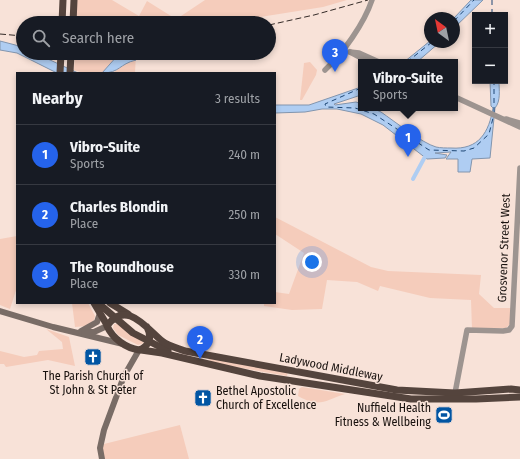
<!DOCTYPE html>
<html lang="en">
<head>
<meta charset="utf-8">
<style>
	:root { --surface:#171b24; --page:#242831; --text:#f1f3f6; --muted:#9ea1a6; --line:#363941; --accent:#2563eb }
	body { margin:0; font-family:"Fira Sans Condensed",sans-serif; background:var(--page); color:var(--text) }
	.controls { position:absolute; right:12px; top:12px; display:grid; overflow:hidden; border-radius:0px; box-shadow:0 2px 6px #0003 }
	.controls button { width:36px; height:36px; display:grid; place-items:center; padding:0; border:0; border-bottom:1px solid var(--line); background:var(--surface); color:var(--text); font:20px sans-serif }
	.compass { position:absolute; left:424px; top:12px; width:36px; height:36px; border-radius:50%; background:var(--surface); box-shadow:0 2px 6px #0003; rotate:327deg }
	.you { position:absolute; left:312px; top:262px; width:14px; height:14px; margin:-10px; border:3px solid #fff; border-radius:50%; background:#1a73e8; box-shadow:0 0 0 6px #1a73e833 }
	.badge { display:grid; place-items:center; width:26px; height:26px; border-radius:50%; background:var(--accent); color:#fff; font-size:13px; font-weight:700 }
	.pin { position:absolute; translate:-50% -33px; filter:drop-shadow(0 1px 2px #0008) }
	.pin::after { content:''; position:absolute; top:21px; width:14px; height:12px; background:inherit; clip-path:polygon(0 0,100% 0,50% 100%) }
	.popup { position:absolute; left:358px; top:59px; width:100px; height:52px; box-sizing:border-box; display:grid; place-content:center; border-radius:0px; background:var(--surface); filter:drop-shadow(0 1px 3px #0005); font-size:13px; white-space:nowrap; color:var(--muted) }
	.popup b { font-size:15px; color:var(--text) }
	.popup::after { content:''; position:absolute; left:50%; top:100%; margin-left:-8px; border:8px solid transparent; border-top-color:var(--surface) }
	.list { margin:0; padding:0; list-style:none }
	h2 { display:flex; justify-content:space-between; align-items:center; height:52px; margin:0; padding:0 16px; font-size:17px }
	h2 small { font-size:13px; font-weight:400; color:var(--muted) }
	.list li { display:grid; grid-template-columns:26px 1fr auto; gap:12px; align-items:center; box-sizing:border-box; height:60px; padding:0 16px; border-top:1px solid var(--line) }
	.list b { display:block; font-size:15px; white-space:nowrap }
	.list p { margin:0; font-size:13px; white-space:nowrap; color:var(--muted) }
	.list em { font-size:13px; font-style:normal; color:var(--muted) }
	.icon { flex:none; width:22px; height:22px; fill:none; stroke:currentColor; stroke-width:2; stroke-linecap:round; stroke-linejoin:round }
	.map { position:relative; flex:none; width:520px; height:459px; overflow:hidden }
	.search { position:absolute; background:var(--surface); box-shadow:0 2px 6px #0003; left:16px; top:16px; width:260px; height:44px; display:flex; align-items:center; gap:10px; box-sizing:border-box; padding:0 14px; border-radius:22px; color:var(--muted); font-size:15px }
	.panel { position:absolute; background:var(--surface); box-shadow:0 2px 6px #0003; left:16px; top:72px; width:260px; height:232px; border-radius:0px }
	.map>svg:first-child { display:block }
	.green { fill:#f5ccbb }
	.water { fill:#afcdf2; stroke:#8295ae }
	.lines { fill:none; stroke-linecap:round; stroke-linejoin:round }
	.canal { stroke:#afcdf2; stroke-width:4 }
	.ferry { stroke:#1e4776; stroke-width:1; stroke-dasharray:5 4; stroke-linecap:butt }
	.tertiary { stroke:#9d9490; stroke-width:5.5 }
	.secondary { stroke:#796c66; stroke-width:6 }
	.trunk { stroke:#54443d; stroke-width:7 }
	.rail { stroke:#332a27; stroke-width:1; stroke-dasharray:6 3; stroke-linecap:butt }
	.labels { text-anchor:middle; stroke-width:3; stroke-linejoin:round; paint-order:stroke }
	.street-label { font-size:12px; fill:#18110e; stroke:#f8e2d8 }
	.poi-label { font-size:12px; fill:#18110e; stroke:#f8e2d8 }
</style>
</head>
<body>
<div class="map">
<svg width="520" height="459" viewBox="0 0 520 459">
	<rect width="100%" height="100%" fill="#f8e2d8"/>
	<!-- green -->
	<g class="green">
		<path d="M76 0H112L139 16 147 1 171 16H181L205 0H347L323 7 223 23H74Z"/>
		<path d="M75 53H136L135 73H113L126 63 135 60 119 55 102 73H84L74 70Z"/>
		<path d="M310 62 317 70 316 75 302 100H300L304 63Z"/>
		<path d="M275 217 371 267 388 271 481 275 479 294 494 308H511L510 324 506 328 472 329 471 300 430 298 380 286 378 291 357 282 327 280 322 309 292 310 264 306V303H275V292L289 294 304 253 275 234Z"/>
		<path d="M17 236V287L10 309 0 305V239Z"/>
		<path d="M72 303H88L95 316 94 320 87 326 75 327Z"/>
		<path d="M114 324H118L144 343 138 345 118 335 113 328Z"/>
		<path d="M46 329 69 337 75 366 48 360 6 367 4 364H0V351L24 357 37 355 39 351 63 349 62 342Z"/>
		<path d="M217 358 288 371 287 376 213 363 208 359Z"/>
		<path d="M302 387 345 394C324 401 320 408 298 396L299 389Z"/>
		<path d="M180 425 189 459H104L102 448 104 444Z"/>
	</g>
	<!-- water -->
	<g class="water">
		<path d="M471 0H483L454 28V18Z"/>
		<path d="M0 41 23 47V53H35L78 73H57L17 53 0 50Z"/>
		<path d="M430 41 440 42 417 62H404Z"/>
		<path d="M118 55 136 60C119 64 120 73 102 73Z"/>
		<path d="M490 81H499C499 90 501 101 495 108L490 158 472 159 470 172H458V159H446L451 152 435 153 447 155 445 158 427 159 383 125 361 114 337 109H322L305 112 275 113V105H309L361 87V95L334 104 335 105 356 102 359 103 361 108H372L381 112C394 121 422 143 436 147 440 148 447 148 451 148 479 150 489 132 493 108L491 106Z"/>
	</g>
	<g class="lines">
		<!-- canal -->
		<path class="canal" d="M413 179 427 153"/>
		<!-- ferry -->
		<g class="ferry">
			<path d="M492 0V15"/>
			<path d="M454 21 474 0"/>
			<path d="M407 62 432 42"/>
			<path d="M361 88 325 104 326 107 355 108 374 114 429 150 464 151 474 148 489 134 493 118"/>
			<path d="M494 112V81"/>
		</g>
		<!-- tertiary -->
		<g class="tertiary">
			<path d="M350 52 359 53 379 62"/>
			<path d="M350 52 369 62"/>
			<path d="M325 70C343 53 364 24 372 0"/>
			<path d="M455 97 520 127"/>
			<path d="M506 119 520 123"/>
			<path d="M455 393 467 330 503 331 509 330 512 326 520 168"/>
		</g>
		<!-- secondary -->
		<g class="secondary">
			<path d="M0 311 53 327 123 344"/>
			<path d="M81 331 97 322 100 313"/>
			<path d="M84 332H94L107 326"/>
			<path d="M102 459 100 448 104 430 124 376 139 350"/>
		</g>
		<!-- trunk -->
		<g class="trunk">
			<path d="M62 23 63 0"/>
			<path d="M73 23 74 0"/>
			<path d="M60 73 61 53"/>
			<path d="M70 73 71 53"/>
			<path d="M94 303 107 325"/>
			<path d="M98 303 133 333 168 351"/>
			<path d="M110 303 128 314"/>
			<path d="M147 327C152 337 150 346 139 350 126 348 113 339 107 326 126 299 146 328 162 341 168 346 177 348 185 351L397 390 455 393 511 389 520 390"/>
			<path d="M141 350 162 353 260 376 411 399H476L520 397"/>
		</g>
		<!-- rail -->
		<g class="rail">
			<path d="M269 25 314 15 368 0"/>
			<path d="M0 34 23 36"/>
		</g>
	</g>
	<!-- icons -->
	<defs>
		<symbol id="church-square" viewBox="-11 -11 22 22"><rect x="-9" y="-9" width="18" height="18" rx="4" fill="#0155a3" stroke="#f8e2d8"/><path d="M-1.2-6h2.4v3.5h3.3v2.4h-3.3V6h-2.4V-.1h-3.3v-2.4h3.3Z" fill="#fff"/></symbol>
		<symbol id="stadium-square" viewBox="-11 -11 22 22"><rect x="-9" y="-9" width="18" height="18" rx="4" fill="#0155a3" stroke="#f8e2d8"/><path d="M0-5a6.5 5 0 1 0 0 10a6.5 5 0 1 0 0-10ZM-3.5-1.8h7v3.6h-7Z" fill="#fff"/></symbol>
	</defs>
	<g fill-rule="evenodd">
		<use href="#church-square" x="83" y="347" width="20" height="20"/>
		<use href="#church-square" x="193" y="388" width="20" height="20"/>
		<use href="#stadium-square" x="434" y="405" width="20" height="20"/>
	</g>
	<g class="labels">
		<!-- street labels -->
		<g class="street-label">
			<text transform="translate(504 248) rotate(-88)" y="4">Grosvenor Street West</text>
			<text transform="translate(331 367) rotate(11)" y="4">Ladywood Middleway</text>
		</g>
		<!-- poi labels -->
		<g class="poi-label">
			<text x="93" y="380">The Parish Church of<tspan x="93" dy="14">St John &amp; St Peter</tspan></text>
			<text x="216" y="395" text-anchor="start">Bethel Apostolic<tspan x="216" dy="14">Church of Excellence</tspan></text>
			<text x="431" y="412" text-anchor="end">Nuffield Health<tspan x="431" dy="14">Fitness &amp; Wellbeing</tspan></text>
		</g>
	</g>
</svg>
<div class="controls">
<button>+</button>
<button>−</button>
</div>
<svg class="compass" viewBox="-18 -18 36 36"><path d="M0-13l5 13h-10z" fill="#e53935"/><path d="M0 13l5-13h-10z" fill="#9ea1a6"/></svg>
<div class="you"></div>
<div class="pin badge" style="left:408px;top:157px">1</div>
<div class="popup"><b>Vibro-Suite</b>Sports</div>
<div class="pin badge" style="left:200px;top:359px">2</div>
<div class="pin badge" style="left:335px;top:72px">3</div>
<div class="search"><svg class="icon" aria-label="search" viewBox="0 0 24 24"><circle cx="10" cy="10" r="6"/><path d="M15 15l6 6"/></svg>Search here</div>
<section class="panel">
<h2>Nearby<small>3 results</small></h2>
<ul class="list">
<li><span class="badge">1</span><div><b>Vibro-Suite</b><p>Sports</p></div><em>240 m</em></li>
<li><span class="badge">2</span><div><b>Charles Blondin</b><p>Place</p></div><em>250 m</em></li>
<li><span class="badge">3</span><div><b>The Roundhouse</b><p>Place</p></div><em>330 m</em></li>
</ul>
</section>
</div>
</body>
</html>
